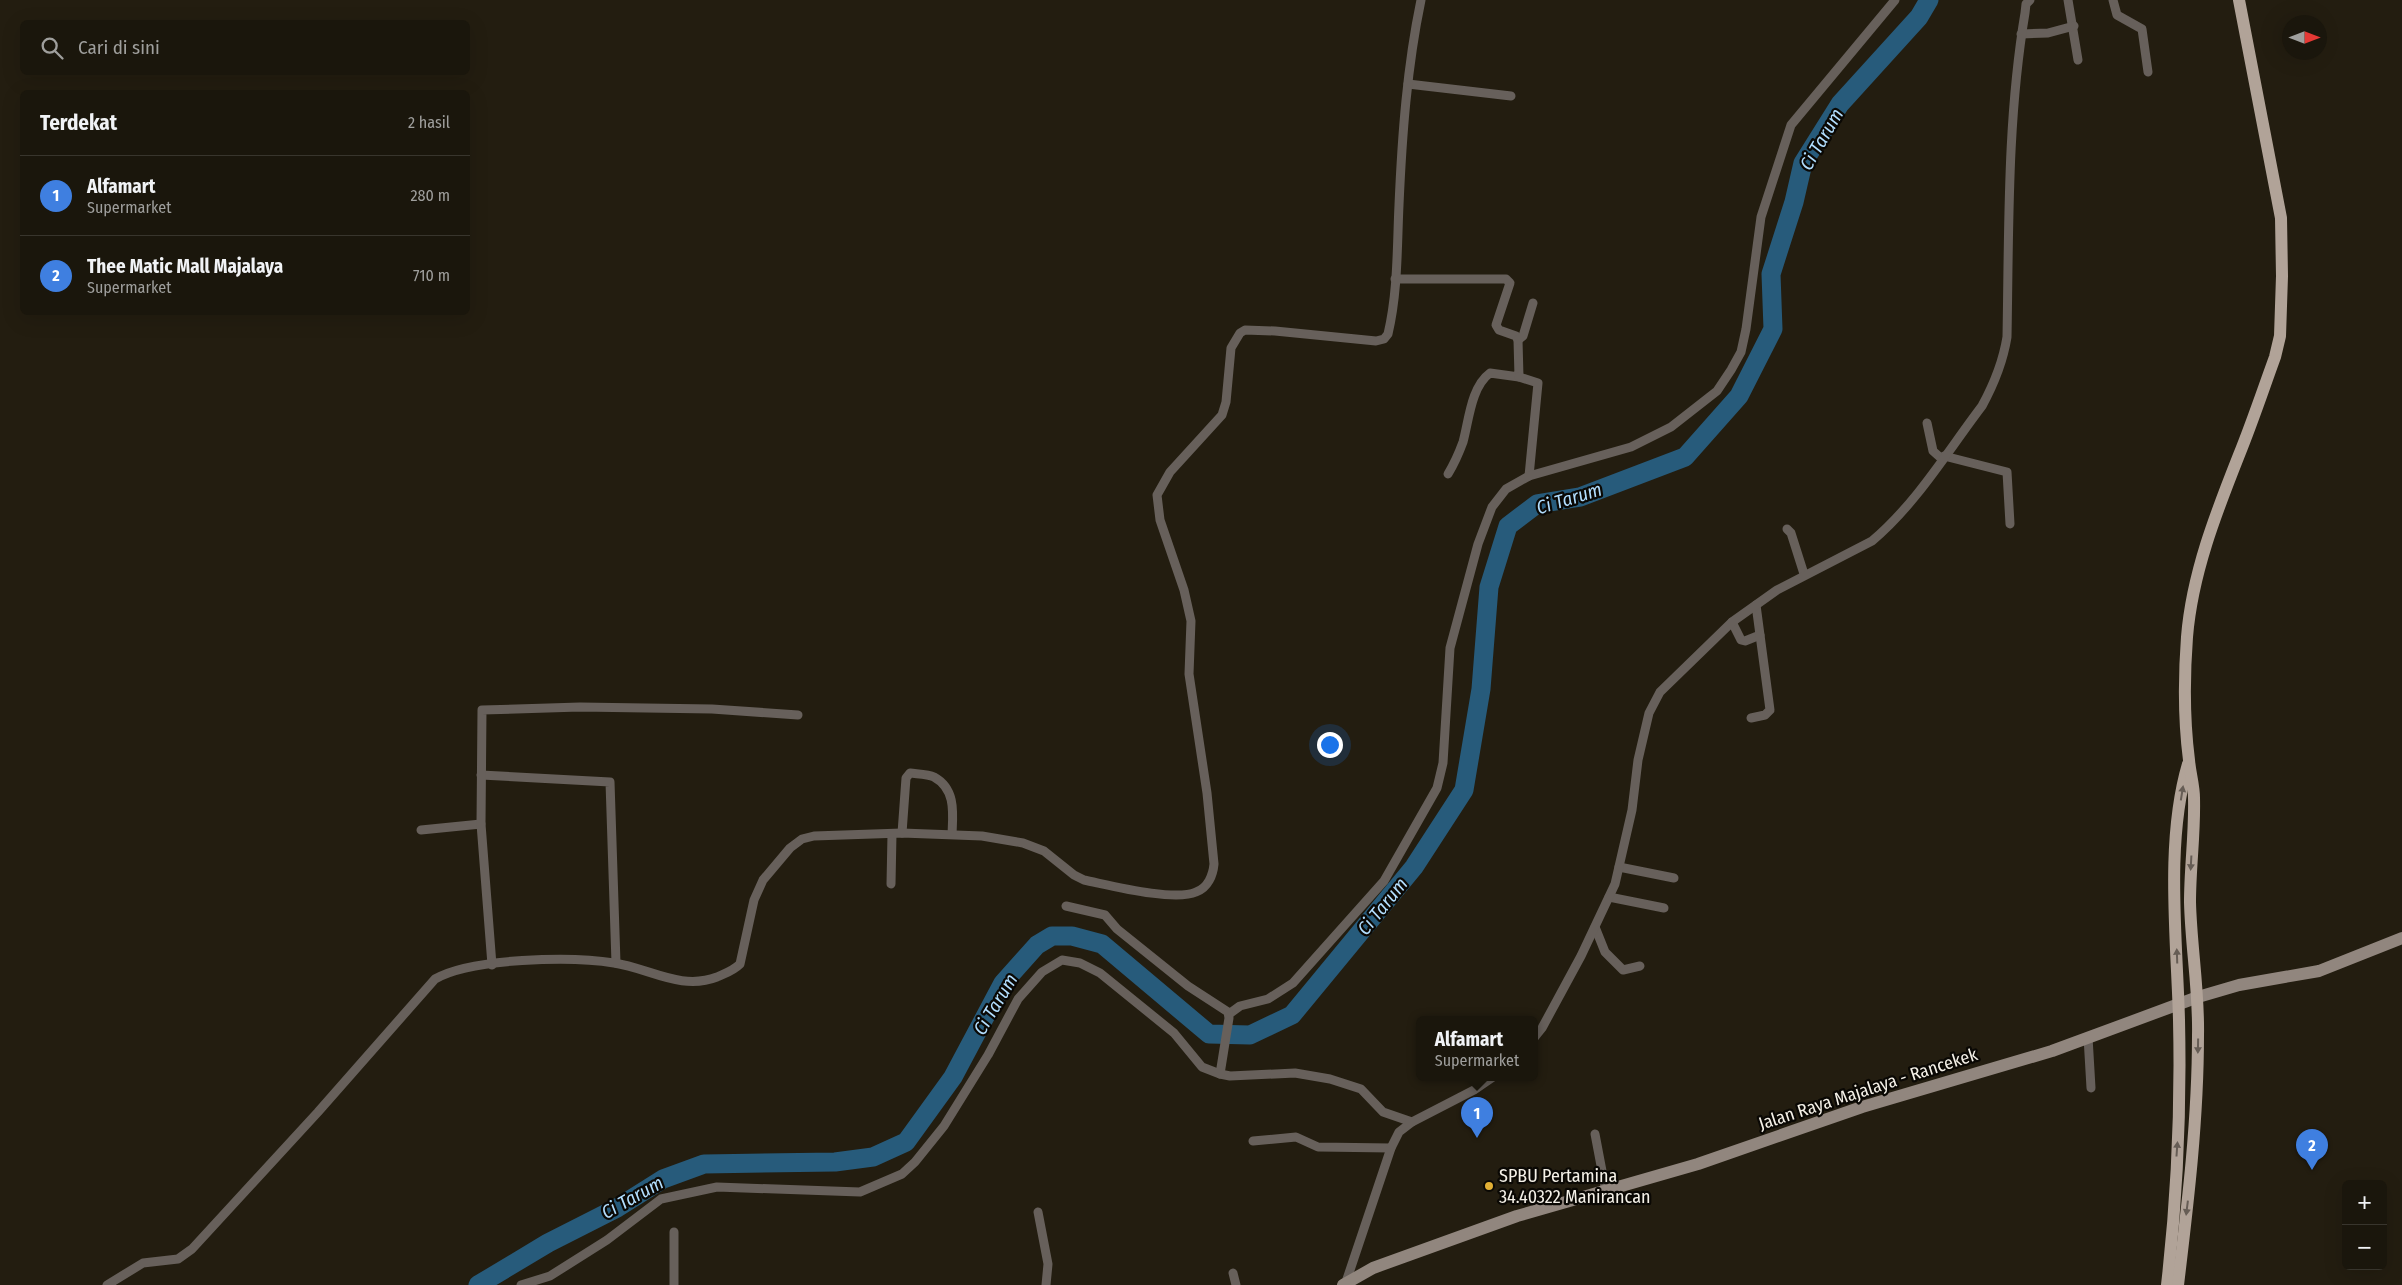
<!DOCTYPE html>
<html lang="id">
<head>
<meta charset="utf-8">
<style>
	:root { --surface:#1a160c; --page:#231f15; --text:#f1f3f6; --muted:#9f9f9d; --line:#38352d; --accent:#b45309 }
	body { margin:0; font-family:"Fira Sans Condensed",sans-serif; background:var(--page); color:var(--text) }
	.controls { position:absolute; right:15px; bottom:15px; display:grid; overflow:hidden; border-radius:8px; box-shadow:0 5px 20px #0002 }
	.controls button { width:45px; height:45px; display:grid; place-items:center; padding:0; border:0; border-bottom:1px solid var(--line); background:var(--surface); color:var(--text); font:25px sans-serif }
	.compass { position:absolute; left:2282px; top:15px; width:45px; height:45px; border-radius:50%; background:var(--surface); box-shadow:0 5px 20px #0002; rotate:90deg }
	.you { position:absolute; left:1329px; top:744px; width:18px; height:18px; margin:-12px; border:4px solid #fff; border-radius:50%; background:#1a73e8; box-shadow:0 0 0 8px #1a73e833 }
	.badge { display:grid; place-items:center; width:32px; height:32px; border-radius:50%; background:var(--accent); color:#fff; font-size:16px; font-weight:700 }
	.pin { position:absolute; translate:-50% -41px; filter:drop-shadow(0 1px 2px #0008) }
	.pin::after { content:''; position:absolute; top:26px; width:18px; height:15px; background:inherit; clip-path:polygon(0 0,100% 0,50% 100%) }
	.popup { position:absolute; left:1416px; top:1016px; width:122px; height:65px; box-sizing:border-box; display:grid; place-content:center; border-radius:8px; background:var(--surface); filter:drop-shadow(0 1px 4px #0005); font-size:16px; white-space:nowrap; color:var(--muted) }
	.popup b { font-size:19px; color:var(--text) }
	.popup::after { content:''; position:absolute; left:50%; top:100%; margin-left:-10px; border:10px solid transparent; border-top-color:var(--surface) }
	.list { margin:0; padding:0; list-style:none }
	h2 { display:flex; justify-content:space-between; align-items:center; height:65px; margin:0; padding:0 20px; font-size:21px }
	h2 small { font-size:16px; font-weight:400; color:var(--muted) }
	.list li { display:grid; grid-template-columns:32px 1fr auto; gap:15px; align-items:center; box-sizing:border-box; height:80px; padding:0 20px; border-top:1px solid var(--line) }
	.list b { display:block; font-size:19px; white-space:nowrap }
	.list p { margin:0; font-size:16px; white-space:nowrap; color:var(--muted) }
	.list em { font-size:16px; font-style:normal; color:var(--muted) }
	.icon { flex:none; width:28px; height:28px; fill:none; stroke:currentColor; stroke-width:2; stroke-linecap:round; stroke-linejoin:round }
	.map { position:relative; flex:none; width:2402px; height:1285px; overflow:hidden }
	.search { position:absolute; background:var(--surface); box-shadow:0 5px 20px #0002; left:20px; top:20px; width:450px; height:55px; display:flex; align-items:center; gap:12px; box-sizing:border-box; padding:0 18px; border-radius:8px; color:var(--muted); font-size:19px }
	.panel { position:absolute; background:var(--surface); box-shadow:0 5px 20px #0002; left:20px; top:90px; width:450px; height:225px; border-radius:8px }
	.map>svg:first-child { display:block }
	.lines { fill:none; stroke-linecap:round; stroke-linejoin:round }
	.river { stroke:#275b7b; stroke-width:19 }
	.minor { stroke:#67605b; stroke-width:9 }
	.secondary { stroke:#91867e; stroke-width:12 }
	.primary { stroke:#b1a398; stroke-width:12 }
	.oneway { fill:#665d55 }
	.poi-dot { fill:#e1af34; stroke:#0a0804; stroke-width:2 }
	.labels { text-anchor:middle; stroke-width:4.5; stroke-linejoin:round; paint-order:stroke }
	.street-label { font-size:18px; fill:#f5f1e8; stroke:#0a0804 }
	.poi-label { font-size:18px; fill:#f5f1e8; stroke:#0a0804; text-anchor:start }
	.water-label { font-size:19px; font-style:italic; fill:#b2defe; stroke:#0a0804 }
</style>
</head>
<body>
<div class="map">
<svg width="2402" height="1285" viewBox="0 0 2402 1285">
	<rect width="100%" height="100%" fill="#231d10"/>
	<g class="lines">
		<!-- river -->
		<path class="river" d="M478 1285 548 1243 617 1208 663 1179 704 1164 835 1162 873 1157 906 1142 953 1077 1003 983 1037 945 1052 936H1072L1102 944 1209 1034 1250 1035 1292 1015 1414 867 1464 790 1481 689 1489 587 1508 526 1537 504 1580 497 1685 457 1739 396 1773 329 1771 274 1794 202 1803 163 1840 104 1919 17 1929 0"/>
		<!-- minor -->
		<g class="minor">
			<path d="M2068 0 2078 60"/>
			<path d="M2113 0 2117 15 2142 29 2148 72"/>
			<path d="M2021 34 2048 33 2074 26"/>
			<path d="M1408 84 1511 96"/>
			<path d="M1395 279H1506L1510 283 1496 325 1499 330 1516 336 1518 340 1519 377 1490 373C1471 387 1469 420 1463 442 1459 453 1454 464 1448 474"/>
			<path d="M1518 340 1523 336 1533 303"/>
			<path d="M1519 377 1538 383 1529 476"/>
			<path d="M1927 423 1933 451 1942 459"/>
			<path d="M1944 456 2007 472 2010 524"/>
			<path d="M1787 529 1791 533 1804 574"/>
			<path d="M1732 622 1741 640 1745 641 1760 635 1756 605"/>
			<path d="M1751 718 1765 715 1770 710 1760 635"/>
			<path d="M481 775 610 782 616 963"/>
			<path d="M421 830 481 824"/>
			<path d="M902 833 906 778 910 773C917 774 928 774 934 777 956 789 953 813 952 834"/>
			<path d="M1619 867 1674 878"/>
			<path d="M891 884 892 834"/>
			<path d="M1609 897 1664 908"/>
			<path d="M1595 927 1605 952 1623 970 1640 966"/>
			<path d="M492 965 481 824 482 710 580 707 712 709 798 715"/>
			<path d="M1229 1014 1240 1006 1268 999 1293 983 1384 881 1437 788 1443 763 1450 648 1478 544 1492 507 1506 489 1529 476 1631 447 1671 427 1717 391 1731 370 1741 352 1746 329 1761 217 1791 125 1895 0"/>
			<path d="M2088 1037 2091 1088"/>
			<path d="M1534 1038 1542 1028 1581 956 1615 884 1632 810 1638 760 1649 713 1660 692 1732 622 1777 590 1872 541C1916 504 1947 452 1982 406 1994 384 2003 362 2007 337 2009 229 2007 120 2025 13L2026 4 2030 0"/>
			<path d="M1220 1074 1230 1076 1295 1073 1330 1079 1361 1089 1383 1112 1412 1122"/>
			<path d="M1595 1134 1606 1192"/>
			<path d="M1253 1141 1296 1137 1318 1147 1391 1148"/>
			<path d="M1038 1212 1048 1264 1046 1285"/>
			<path d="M1233 1273 1236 1285"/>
			<path d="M1346 1282 1391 1148 1399 1132 1412 1122 1474 1090 1493 1077"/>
			<path d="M107 1285 143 1263 178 1259 192 1249 318 1112 435 979C471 958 572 956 614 963 649 968 681 991 717 977 726 973 733 971 740 964L754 900 763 880 790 848 802 839 814 836 902 833 982 836 1023 843 1044 851 1074 875 1084 880C1109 885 1174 902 1196 892 1208 888 1213 875 1214 864L1207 793 1189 674 1191 621 1184 590 1160 520 1157 495 1170 472 1222 415 1226 402 1231 348 1240 333 1245 330 1275 331 1376 341 1384 339 1388 334C1398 292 1397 247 1399 205 1402 136 1407 67 1421 0"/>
			<path d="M521 1285 550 1276 607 1240 661 1199 717 1187 860 1192 902 1174 915 1162 944 1126 988 1055 1018 999 1042 972 1062 960 1080 963 1100 973 1174 1033 1202 1067 1220 1074 1229 1018 1228 1012 1188 986 1117 929 1105 915 1066 906"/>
			<path d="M674 1285V1232"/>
		</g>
		<!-- secondary -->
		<path class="secondary" d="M1343 1285 1373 1268 1517 1216 1698 1164 1862 1107 2052 1051 2198 997 2239 985 2319 971 2402 938"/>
		<!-- primary -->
		<g class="primary">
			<path d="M2167 1285C2177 1198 2181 1108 2179 1020 2177 940 2165 842 2188 764"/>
			<path d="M2178 1285C2188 1202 2198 1119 2198 1035 2199 990 2191 946 2190 902 2190 867 2195 833 2194 798 2194 785 2190 773 2189 760 2184 721 2184 677 2187 637 2192 574 2216 513 2239 455 2252 423 2263 390 2275 357L2280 336 2282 276 2281 218 2239 0"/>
		</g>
	</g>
	<!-- one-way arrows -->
	<defs><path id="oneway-solid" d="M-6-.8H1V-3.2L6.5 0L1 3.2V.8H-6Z" transform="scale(1.25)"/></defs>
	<g class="oneway">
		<use href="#oneway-solid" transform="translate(2182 793) rotate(-81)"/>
		<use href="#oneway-solid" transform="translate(2191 863) rotate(93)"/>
		<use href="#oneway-solid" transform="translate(2177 956) rotate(-92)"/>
		<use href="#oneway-solid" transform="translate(2198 1046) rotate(91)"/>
		<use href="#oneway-solid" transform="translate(2177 1149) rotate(-86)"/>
		<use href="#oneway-solid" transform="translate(2187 1208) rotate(97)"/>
	</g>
	<!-- markers -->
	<circle class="poi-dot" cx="1489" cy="1186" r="5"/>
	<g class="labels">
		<!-- street labels -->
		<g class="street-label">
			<text transform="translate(1868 1089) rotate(-18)" y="6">Jalan Raya Majalaya - Rancekek</text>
		</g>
		<!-- poi labels -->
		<g class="poi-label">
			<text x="1499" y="1182">SPBU Pertamina<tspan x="1499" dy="21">34.40322 Manirancan</tspan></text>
		</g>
		<!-- water labels -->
		<g class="water-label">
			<text transform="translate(1821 139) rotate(-60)" y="7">Ci Tarum</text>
			<text transform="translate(1569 498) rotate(-17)" y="7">Ci Tarum</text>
			<text transform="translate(1382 906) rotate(-51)" y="7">Ci Tarum</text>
			<text transform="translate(995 1004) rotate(-59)" y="7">Ci Tarum</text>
			<text transform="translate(632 1197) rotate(-29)" y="7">Ci Tarum</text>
		</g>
	</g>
</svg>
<div class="controls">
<button>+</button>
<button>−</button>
</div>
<svg class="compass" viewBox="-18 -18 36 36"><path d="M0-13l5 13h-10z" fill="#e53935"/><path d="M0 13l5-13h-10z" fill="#9f9f9d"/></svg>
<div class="you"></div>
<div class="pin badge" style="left:1477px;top:1138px;background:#3f7fe0">1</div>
<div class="popup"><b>Alfamart</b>Supermarket</div>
<div class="pin badge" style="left:2312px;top:1170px;background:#3f7fe0">2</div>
<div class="search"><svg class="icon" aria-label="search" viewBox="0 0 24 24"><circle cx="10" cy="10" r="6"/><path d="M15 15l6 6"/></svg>Cari di sini</div>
<section class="panel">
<h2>Terdekat<small>2 hasil</small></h2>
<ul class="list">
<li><span class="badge" style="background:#3f7fe0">1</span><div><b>Alfamart</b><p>Supermarket</p></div><em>280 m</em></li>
<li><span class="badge" style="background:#3f7fe0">2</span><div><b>Thee Matic Mall Majalaya</b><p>Supermarket</p></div><em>710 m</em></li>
</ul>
</section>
</div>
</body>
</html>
